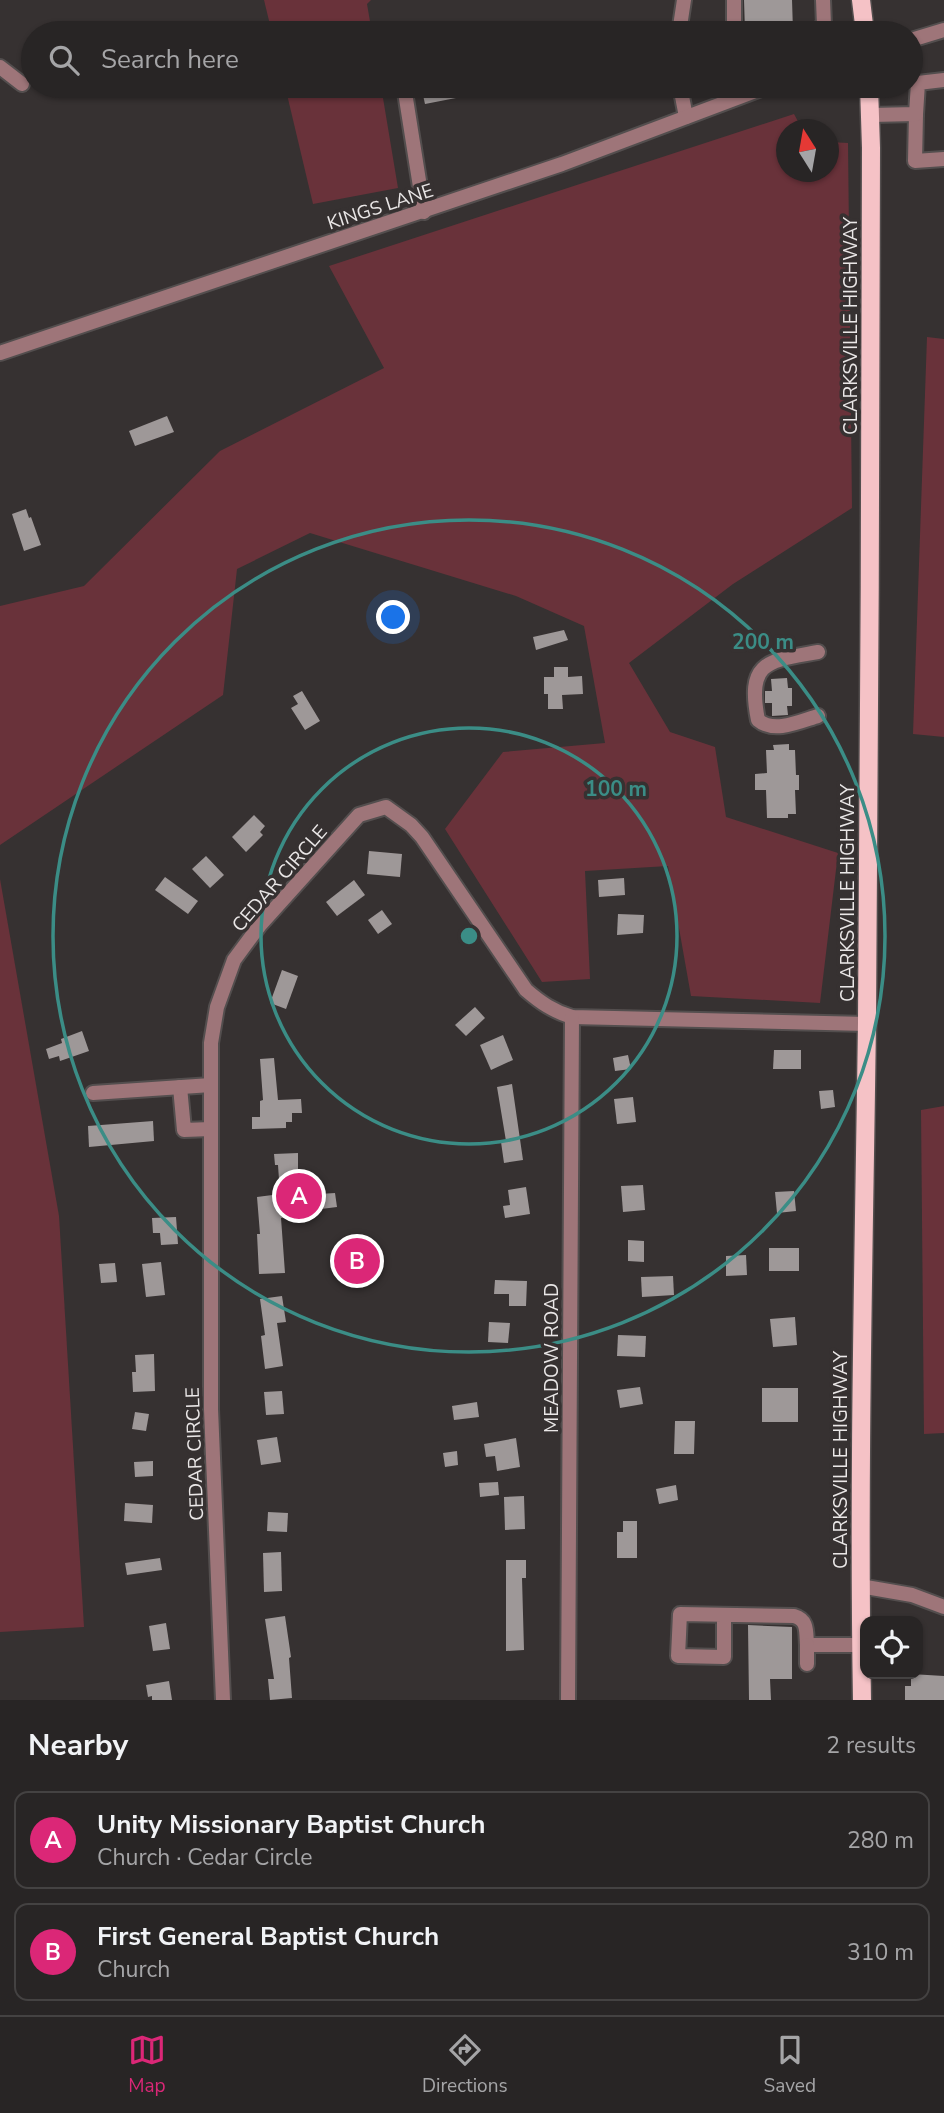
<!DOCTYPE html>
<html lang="en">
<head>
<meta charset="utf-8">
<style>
	:root { --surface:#282525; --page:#343132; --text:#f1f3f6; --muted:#a5a5a7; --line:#444242; --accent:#db2777 }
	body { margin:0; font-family:"Nunito Sans",sans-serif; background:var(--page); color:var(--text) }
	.controls { position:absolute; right:21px; bottom:21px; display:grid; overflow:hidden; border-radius:14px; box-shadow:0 2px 5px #0004 }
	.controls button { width:63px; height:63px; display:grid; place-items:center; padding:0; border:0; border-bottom:2px solid var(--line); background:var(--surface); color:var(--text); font:35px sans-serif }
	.compass { position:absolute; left:776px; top:119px; width:63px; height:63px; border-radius:50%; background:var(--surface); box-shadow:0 2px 5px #0004; rotate:349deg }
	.you { position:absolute; left:394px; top:618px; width:24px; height:24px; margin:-18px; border:5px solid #fff; border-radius:50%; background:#1a73e8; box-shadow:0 0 0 10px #1a73e833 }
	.badge { display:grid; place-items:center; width:46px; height:46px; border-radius:50%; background:var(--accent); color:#fff; font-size:23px; font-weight:700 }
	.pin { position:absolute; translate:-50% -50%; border:4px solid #fff; box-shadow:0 2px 7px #0006 }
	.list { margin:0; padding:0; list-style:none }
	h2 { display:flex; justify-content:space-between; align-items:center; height:91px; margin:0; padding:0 28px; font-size:30px }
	h2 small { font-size:23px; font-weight:400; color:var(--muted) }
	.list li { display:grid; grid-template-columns:46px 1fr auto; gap:21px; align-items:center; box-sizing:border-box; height:98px; margin:0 14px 14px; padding:0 14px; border:2px solid var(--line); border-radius:14px }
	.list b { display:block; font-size:26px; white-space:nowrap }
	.list p { margin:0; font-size:23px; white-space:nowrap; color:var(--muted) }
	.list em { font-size:23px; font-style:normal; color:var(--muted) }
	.icon { flex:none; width:38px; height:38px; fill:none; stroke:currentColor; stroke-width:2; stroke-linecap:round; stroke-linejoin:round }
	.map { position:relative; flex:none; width:944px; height:1700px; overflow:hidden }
	.search { position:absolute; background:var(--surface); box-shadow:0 2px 5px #0004; left:21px; right:21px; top:21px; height:77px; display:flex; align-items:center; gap:18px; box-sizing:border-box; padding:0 24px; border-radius:38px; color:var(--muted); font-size:26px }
	.sheet { height:315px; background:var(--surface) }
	nav { display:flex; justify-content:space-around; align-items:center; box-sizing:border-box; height:98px; border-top:2px solid var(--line); background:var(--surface); font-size:19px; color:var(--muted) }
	nav a { display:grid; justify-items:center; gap:4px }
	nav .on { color:var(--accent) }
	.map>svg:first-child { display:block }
	.green { fill:#69323a }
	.building { fill:#9e9898 }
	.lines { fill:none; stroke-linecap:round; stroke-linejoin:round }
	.minor-casing { stroke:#534e4e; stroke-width:18 }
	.major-casing { stroke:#534e4e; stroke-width:21 }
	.minor { stroke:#9e7579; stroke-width:14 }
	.major { stroke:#f5c2c6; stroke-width:18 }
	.ring { fill:none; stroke:#3b8d86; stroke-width:3.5 }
	.labels { text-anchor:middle; stroke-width:7; stroke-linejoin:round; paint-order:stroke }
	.street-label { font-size:19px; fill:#eae7e7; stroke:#363131 }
	.centre { fill:#3b8d86; stroke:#363131; stroke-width:3.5 }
	.ring-label { font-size:21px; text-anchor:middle; font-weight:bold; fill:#3b8d86; stroke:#363131; stroke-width:7; stroke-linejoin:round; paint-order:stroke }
</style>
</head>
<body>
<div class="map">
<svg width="944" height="1700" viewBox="0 0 944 1700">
	<rect width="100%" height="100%" fill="#363131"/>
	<!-- green -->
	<g class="green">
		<path d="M264 0H371L367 4 372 33H272Z"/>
		<path d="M285 86H381L398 188 313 204Z"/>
		<path d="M794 114 802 129 786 130V172H828L829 142 848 143 852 508 733 584 629 663 670 732 715 747 726 817 838 853 820 1003 691 996 668 866 585 871 590 979 542 982 445 829 503 752 605 743 584 626 516 596 310 533 237 569 223 695 0 845V606L84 586 220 451 384 368 329 266Z"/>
		<path d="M927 337 944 339V737L913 734Z"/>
		<path d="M0 879 59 1216 84 1627 0 1632Z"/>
		<path d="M944 1106V1433L924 1434 921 1110Z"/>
	</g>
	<!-- building -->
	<g class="building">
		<path d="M744 0H792L793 31 745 32Z"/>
		<path d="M421 86H491L492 91 425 104Z"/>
		<path d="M167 416 174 432 135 446 129 431Z"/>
		<path d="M26 509 29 518 31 517 41 545 24 551 12 514Z"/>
		<path d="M564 630 568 640 536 650 533 637Z"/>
		<path d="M554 667H568V677L582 676 583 694 562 695 563 709H548V694H544V677H554Z"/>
		<path d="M787 678 788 688H792V706H787L788 715 772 716V703H765V691H772L771 679Z"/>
		<path d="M302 691 320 721 305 730 291 708 298 704 293 696Z"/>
		<path d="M789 744V750H795L796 775H799V790H795L796 814H788V818H767L766 790H755V774L767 773 766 750H774L773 745Z"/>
		<path d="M254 815 265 826 260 832 263 835 246 852 232 837Z"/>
		<path d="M369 851 402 854 400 877 367 874Z"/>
		<path d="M206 856 224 875 210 888 192 869Z"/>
		<path d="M165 877 198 901 188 914 155 890Z"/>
		<path d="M624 878 625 895 599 897 598 880Z"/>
		<path d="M354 880 365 895 337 916 326 902Z"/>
		<path d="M382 910 392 924 378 934 368 920Z"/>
		<path d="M618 914 644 915 643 933 617 935Z"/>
		<path d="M282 970 298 976 286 1009 270 1003Z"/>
		<path d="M475 1007 485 1018 466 1036 455 1025Z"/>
		<path d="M82 1031 89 1051 60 1061 59 1056 49 1059 46 1049 62 1043 61 1039Z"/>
		<path d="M503 1035 513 1060 491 1070 480 1045Z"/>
		<path d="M774 1050H801V1069H773Z"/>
		<path d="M628 1055 631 1069 615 1071 613 1058Z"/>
		<path d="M274 1058 278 1100 301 1099 302 1113H292V1122H286V1128L252 1129V1117H260V1101L263 1100 260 1059Z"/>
		<path d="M512 1084 523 1160 504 1163 501 1142 506 1141 497 1087Z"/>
		<path d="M833 1090 835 1107 821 1109 819 1091Z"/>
		<path d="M633 1097 636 1122 617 1124 614 1099Z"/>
		<path d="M153 1121 154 1141 89 1147 88 1126Z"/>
		<path d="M298 1153V1171H291L296 1216 281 1218 285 1273 259 1274 257 1234H260L257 1197 280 1194 278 1165H275L274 1154Z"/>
		<path d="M643 1185 645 1210 623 1212 621 1186Z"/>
		<path d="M526 1187 530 1214 505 1218 503 1206 510 1205 508 1190Z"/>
		<path d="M794 1191 796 1211 777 1213 775 1192Z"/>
		<path d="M335 1193 337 1207 321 1209 319 1194Z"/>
		<path d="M176 1217 178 1244 161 1245 160 1233H153L152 1218Z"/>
		<path d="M628 1240 644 1241V1262L628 1261Z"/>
		<rect x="769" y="1248" width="30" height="23"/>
		<path d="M746 1255 747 1275 726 1276V1256Z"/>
		<path d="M161 1262 165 1295 146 1297 142 1264Z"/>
		<path d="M115 1263 117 1282 101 1283 99 1264Z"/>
		<path d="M673 1276 674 1295 642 1297 641 1277Z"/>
		<path d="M495 1280 527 1281 526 1306H509V1294H494Z"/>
		<path d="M282 1296 286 1322 277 1323 283 1366 265 1369 261 1336 265 1335 260 1299Z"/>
		<path d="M795 1317 797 1345 773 1347 770 1319Z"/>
		<path d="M489 1322 510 1323 508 1343 488 1342Z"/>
		<path d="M618 1335 646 1336 645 1357 617 1356Z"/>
		<path d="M154 1354 155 1391 133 1392 132 1372H136L135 1355Z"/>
		<path d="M640 1387 643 1404 620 1408 617 1390Z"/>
		<rect x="762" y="1388" width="36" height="34"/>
		<path d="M282 1391 284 1414 266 1415 264 1392Z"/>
		<path d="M477 1402 479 1417 454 1420 452 1406Z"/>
		<path d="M135 1412 149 1414 146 1431 132 1429Z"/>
		<path d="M675 1421H695L694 1454H674Z"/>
		<path d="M277 1437 281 1462 261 1465 257 1440Z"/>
		<path d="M516 1438 520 1467 497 1471 495 1456 486 1457 484 1444Z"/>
		<path d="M457 1451 458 1465 445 1467 443 1453Z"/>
		<path d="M153 1461V1476L135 1477 134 1462Z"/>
		<path d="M498 1482 499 1495 480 1497 479 1483Z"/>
		<path d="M676 1485 678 1500 659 1504 656 1489Z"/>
		<path d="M524 1496 525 1529 505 1530 504 1497Z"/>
		<path d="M125 1503 153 1505 152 1523 124 1521Z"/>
		<path d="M268 1512 288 1513 287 1532 267 1531Z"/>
		<path d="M623 1521H637V1558H617V1532H623Z"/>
		<path d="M281 1552 282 1591 264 1592 263 1553Z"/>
		<path d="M160 1558 162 1570 127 1575 125 1563Z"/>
		<path d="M506 1560H526V1578H522L524 1650 506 1651Z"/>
		<path d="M285 1616 291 1657 289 1658 292 1698 270 1700 268 1679H274L265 1619Z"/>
		<path d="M166 1623 170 1649 153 1651 149 1626Z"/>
		<path d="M748 1625 792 1627V1679H770L771 1700H749Z"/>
		<path d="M911 1674 944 1676V1700H905V1686H911Z"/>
		<path d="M169 1681 172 1700H152V1696L148 1697 146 1685Z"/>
	</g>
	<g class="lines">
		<defs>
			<g id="minor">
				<path d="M679 33 684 0"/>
				<path d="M734 33V0"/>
				<path d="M812 33 824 25 823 0"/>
				<path d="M911 40 944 30"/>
				<path d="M0 67 22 84"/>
				<path d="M404 86 424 212"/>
				<path d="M680 86 686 117"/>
				<path d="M916 114 915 161 944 159"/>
				<path d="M871 115 916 114 918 83 944 80"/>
				<path d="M0 353 562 164 769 86"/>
				<path d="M818 652C769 661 746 660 758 720 774 734 801 721 818 716"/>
				<path d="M180 1087 184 1130 211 1129"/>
				<path d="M93 1093 211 1085"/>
				<path d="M860 1586 912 1595 944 1607"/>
				<path d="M724 1615V1657L678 1656 680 1614 794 1616C808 1620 806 1631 807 1645H861"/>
				<path d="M807 1645V1664"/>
				<path d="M223 1700 211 1409V1043L217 1007 234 960 260 925 359 815 386 807 411 825 422 837 526 990C541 1003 553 1011 572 1017L867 1024"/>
				<path d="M568 1700 572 1017"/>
			</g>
			<g id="major">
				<path d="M861 0 865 33"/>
				<path d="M862 1700C858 1474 864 1248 867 1022 870 731 870 439 871 148L869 86"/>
			</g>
		</defs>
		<!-- minor casing -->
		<use href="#minor" class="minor-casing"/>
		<!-- major casing -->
		<use href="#major" class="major-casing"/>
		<!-- minor -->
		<use href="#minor" class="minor"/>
		<!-- major -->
		<use href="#major" class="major"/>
	</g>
	<!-- distance rings -->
	<g class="ring">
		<circle cx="469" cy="936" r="208"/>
		<circle cx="469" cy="936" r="416"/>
	</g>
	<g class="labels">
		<!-- street labels -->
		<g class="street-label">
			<text transform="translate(380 206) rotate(-18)" y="7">KINGS LANE</text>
			<text transform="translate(850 326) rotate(-90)" y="7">CLARKSVILLE HIGHWAY</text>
			<text transform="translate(279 878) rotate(-49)" y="7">CEDAR CIRCLE</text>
			<text transform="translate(847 893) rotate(-90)" y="7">CLARKSVILLE HIGHWAY</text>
			<text transform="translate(551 1358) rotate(-90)" y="7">MEADOW ROAD</text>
			<text transform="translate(194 1454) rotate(-92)" y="7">CEDAR CIRCLE</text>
			<text transform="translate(840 1460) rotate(-90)" y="7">CLARKSVILLE HIGHWAY</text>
		</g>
	</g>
	<circle cx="469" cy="936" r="10" class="centre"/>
	<g class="ring-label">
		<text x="763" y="649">200 m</text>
		<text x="616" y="796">100 m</text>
	</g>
</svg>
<div class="controls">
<button><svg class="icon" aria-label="locate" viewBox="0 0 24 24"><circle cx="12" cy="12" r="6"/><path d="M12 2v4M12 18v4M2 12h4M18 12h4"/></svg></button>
</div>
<svg class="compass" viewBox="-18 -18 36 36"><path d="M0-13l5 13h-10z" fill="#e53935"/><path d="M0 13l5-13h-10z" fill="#a5a5a7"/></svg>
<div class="you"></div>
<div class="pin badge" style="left:299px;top:1196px">A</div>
<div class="pin badge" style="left:357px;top:1261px">B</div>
<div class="search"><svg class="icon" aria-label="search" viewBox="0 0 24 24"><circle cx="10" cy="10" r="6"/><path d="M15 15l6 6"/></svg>Search here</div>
</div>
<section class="sheet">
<h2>Nearby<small>2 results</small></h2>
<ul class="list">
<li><span class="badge">A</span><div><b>Unity Missionary Baptist Church</b><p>Church · Cedar Circle</p></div><em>280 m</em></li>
<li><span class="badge">B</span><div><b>First General Baptist Church</b><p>Church</p></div><em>310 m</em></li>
</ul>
</section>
<nav>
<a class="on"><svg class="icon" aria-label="map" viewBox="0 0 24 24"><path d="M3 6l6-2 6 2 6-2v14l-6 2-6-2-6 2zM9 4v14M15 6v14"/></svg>Map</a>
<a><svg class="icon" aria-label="directions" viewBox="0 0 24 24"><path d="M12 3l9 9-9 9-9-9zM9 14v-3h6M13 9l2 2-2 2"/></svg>Directions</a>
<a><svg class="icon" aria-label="saved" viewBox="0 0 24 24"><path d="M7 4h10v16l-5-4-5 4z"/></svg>Saved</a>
</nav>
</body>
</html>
